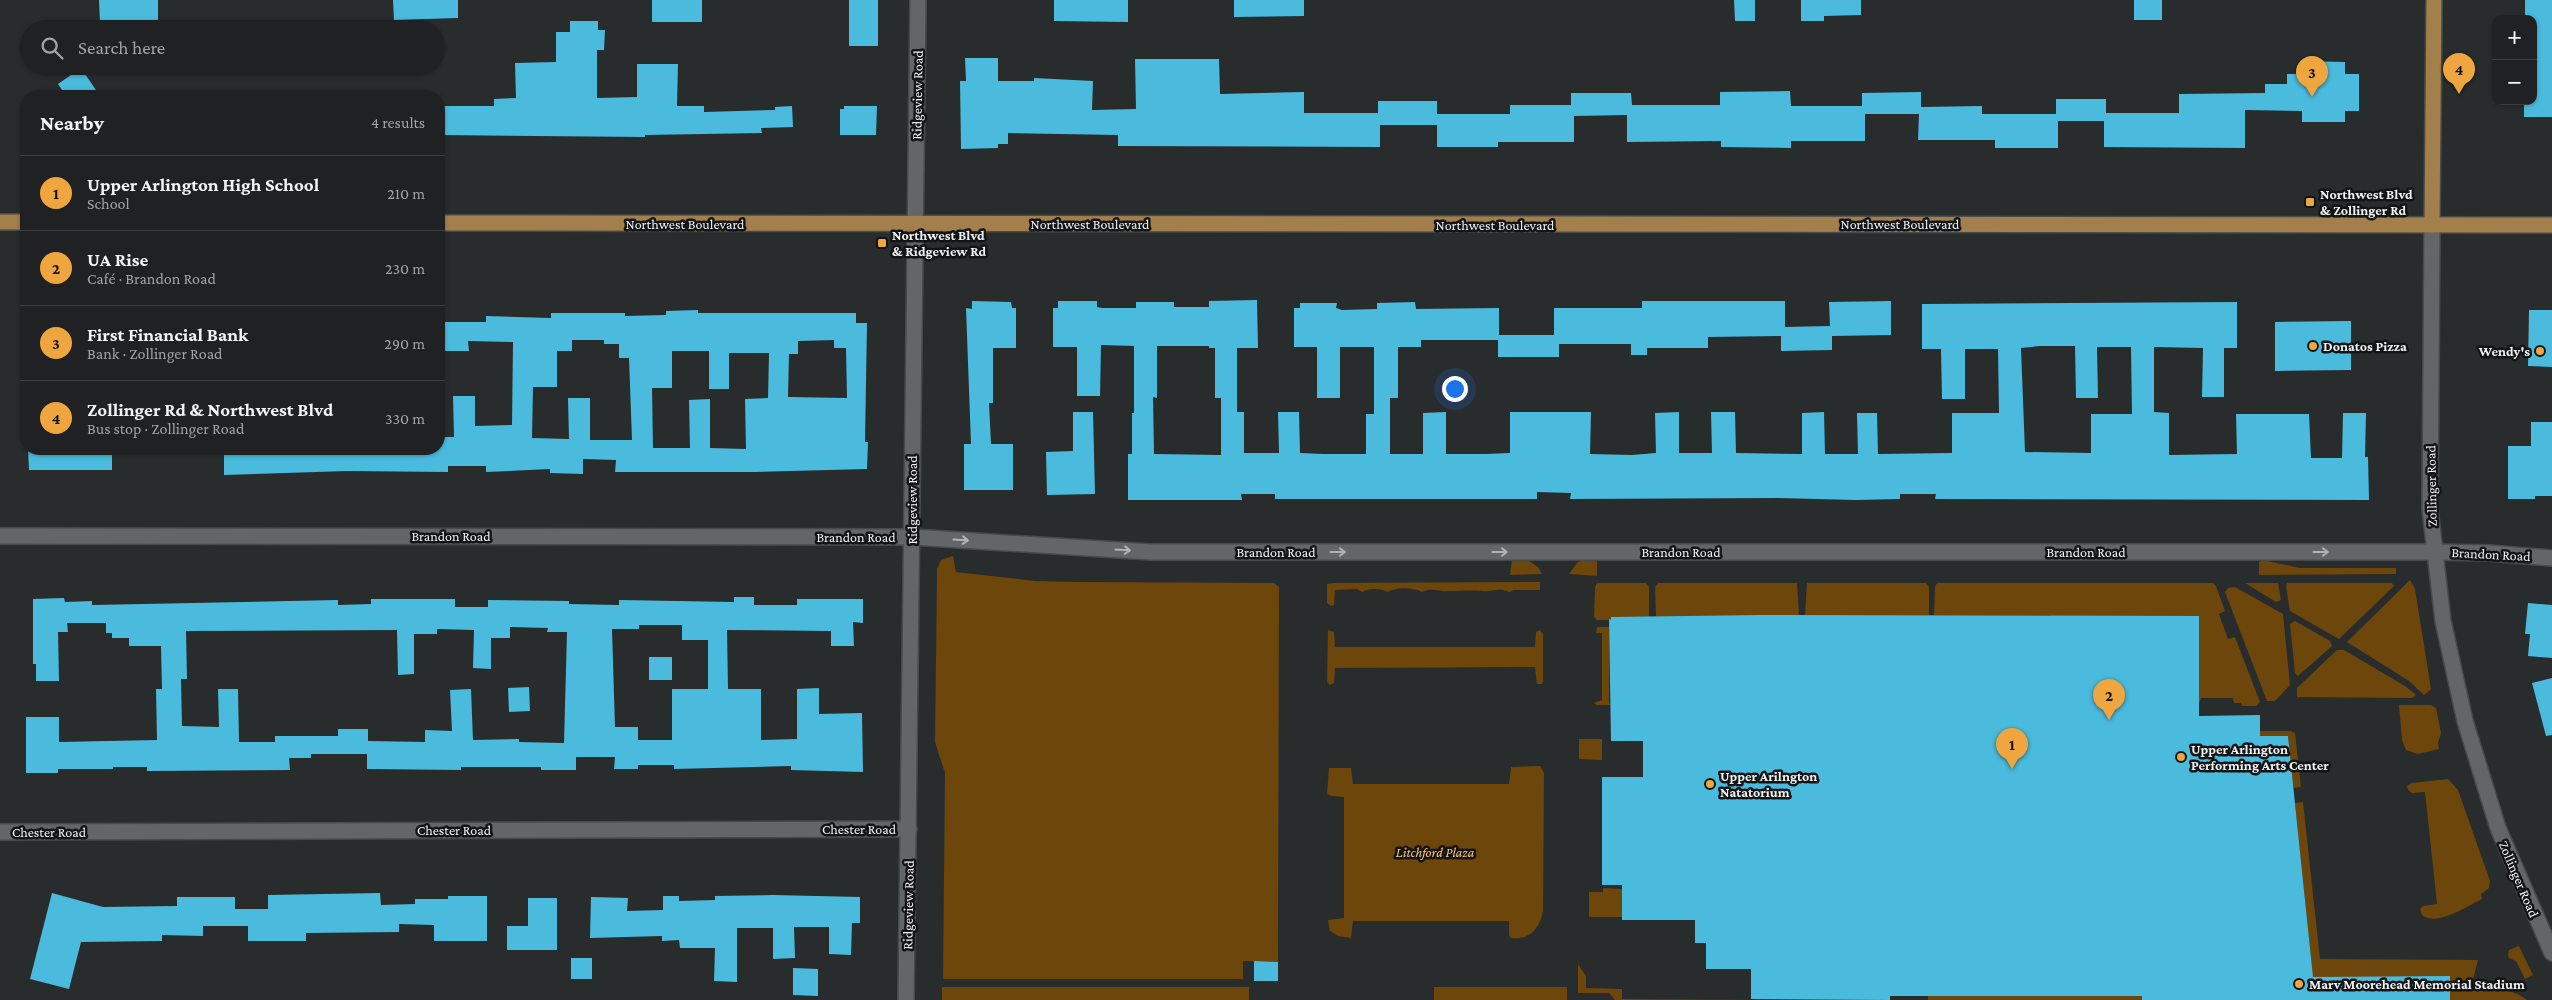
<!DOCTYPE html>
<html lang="en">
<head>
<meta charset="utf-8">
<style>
	:root { --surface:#1f2122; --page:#27292a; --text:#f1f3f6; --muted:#a1a3a5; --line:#3c3e40; --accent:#f0a63e }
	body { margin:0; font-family:"Crimson Pro",serif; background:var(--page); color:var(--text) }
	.controls { position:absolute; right:15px; top:15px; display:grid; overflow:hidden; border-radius:10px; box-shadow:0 1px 4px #0004 }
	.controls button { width:45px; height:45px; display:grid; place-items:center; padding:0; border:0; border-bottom:1px solid var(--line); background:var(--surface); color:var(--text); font:25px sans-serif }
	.you { position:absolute; left:1454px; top:388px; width:18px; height:18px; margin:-12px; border:4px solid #fff; border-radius:50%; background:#1a73e8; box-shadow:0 0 0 8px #1a73e833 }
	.badge { display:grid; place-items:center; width:32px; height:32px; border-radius:50%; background:var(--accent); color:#111; font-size:16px; font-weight:700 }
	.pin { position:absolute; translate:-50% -41px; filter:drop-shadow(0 1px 2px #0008) }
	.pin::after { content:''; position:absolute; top:26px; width:18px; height:15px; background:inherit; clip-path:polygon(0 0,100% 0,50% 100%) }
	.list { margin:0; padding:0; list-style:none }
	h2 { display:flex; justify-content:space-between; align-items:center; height:65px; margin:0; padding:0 20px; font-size:21px }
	h2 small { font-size:16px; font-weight:400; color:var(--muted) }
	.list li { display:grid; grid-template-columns:32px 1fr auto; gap:15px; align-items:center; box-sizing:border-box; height:75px; padding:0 20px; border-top:1px solid var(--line) }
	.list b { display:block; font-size:19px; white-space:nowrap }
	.list p { margin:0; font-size:16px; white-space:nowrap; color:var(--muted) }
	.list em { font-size:16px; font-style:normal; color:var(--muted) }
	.icon { flex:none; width:28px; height:28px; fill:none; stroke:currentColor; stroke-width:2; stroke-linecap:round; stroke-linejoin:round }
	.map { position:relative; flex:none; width:2552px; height:1000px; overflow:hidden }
	.search { position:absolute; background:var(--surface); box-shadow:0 1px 4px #0004; left:20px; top:20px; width:425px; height:55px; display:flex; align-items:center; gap:12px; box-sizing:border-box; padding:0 18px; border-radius:28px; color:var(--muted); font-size:19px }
	.panel { position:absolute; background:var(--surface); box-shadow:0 1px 4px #0004; left:20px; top:90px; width:425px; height:365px; border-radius:20px }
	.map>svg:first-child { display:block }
	.green { fill:#6c460b }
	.building { fill:#4abbdd; fill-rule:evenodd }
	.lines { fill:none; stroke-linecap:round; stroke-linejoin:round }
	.minor-casing { stroke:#474a4b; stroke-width:18 }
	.major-casing { stroke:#474a4b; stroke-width:18 }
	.minor { stroke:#636667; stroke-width:15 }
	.major { stroke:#a37f4b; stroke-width:15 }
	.oneway { stroke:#b0b2b3 }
	.poi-dot { fill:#f0a63e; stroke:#131415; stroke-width:2 }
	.labels { text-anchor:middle; stroke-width:5; stroke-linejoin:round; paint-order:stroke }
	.street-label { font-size:14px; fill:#eff1f2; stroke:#131415 }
	.poi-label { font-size:14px; font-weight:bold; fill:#eff1f2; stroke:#131415; text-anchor:start }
	.park-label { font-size:14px; font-style:italic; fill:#fdc379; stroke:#131415 }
</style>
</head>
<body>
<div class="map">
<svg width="2552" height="1000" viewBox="0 0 2552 1000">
	<rect width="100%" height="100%" fill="#292c2d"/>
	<!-- green -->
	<g class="green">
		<path d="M953 556 956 572 1035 581 1076 582 1274 583 1279 587 1278 962 1243 961V979H943L945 773 935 742 937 577V569L941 560Z"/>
		<path d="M1525 558 1538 567 1542 574 1510 575 1512 559Z"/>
		<path d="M1585 558 1597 559V576L1569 574 1577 563Z"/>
		<path d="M2263 560 2300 568H2396V574L2259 575V562Z"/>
		<path d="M2410 580 2415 589 2431 689 2424 695 2409 681 2347 642Z"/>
		<path d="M1540 582V590H1514L1509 592C1500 587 1491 592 1482 591 1470 590 1460 591 1448 591 1439 592 1432 587 1422 592 1413 587 1396 587 1388 592 1380 588 1369 588 1362 592L1357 589 1335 590 1334 605 1331 606 1327 603V584L1334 583Z"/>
		<path d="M1597 583H1646L1649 587V617H1612L1611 620H1597L1594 617 1595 587Z"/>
		<path d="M1658 583H1797L1799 615 1656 617 1655 587Z"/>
		<path d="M1807 583H1926L1929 587V615H1805Z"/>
		<path d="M1937 583H2213L2216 586 2225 611 2219 614 2228 639 2235 637 2260 702 2256 706H2242L2241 703H2234L2233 698H2201L2199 705V616H2058L2051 624V615H1934L1935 587Z"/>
		<path d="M2245 583H2278L2281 600 2276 602Z"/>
		<path d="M2287 583H2392L2394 586 2339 639 2290 611 2286 587Z"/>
		<path d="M2235 587 2283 614 2290 685 2275 701H2267L2225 592 2228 588Z"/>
		<path d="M2295 621 2330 641 2332 646 2298 676 2295 673 2290 624Z"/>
		<path d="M1597 627H1609V703L1611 705H1597L1594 703 1602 700V633H1596Z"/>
		<path d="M1328 630 1334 632 1335 647H1535L1536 632 1540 630 1543 634V681L1542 684H1537L1535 667 1335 668 1334 683 1330 685 1327 682Z"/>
		<path d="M2337 650H2344L2405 686 2416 695 2412 698 2297 697V688Z"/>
		<path d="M2399 705H2431L2436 708 2441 733 2438 743 2439 749 2418 754 2406 750 2402 740Z"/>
		<path d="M2260 731H2290L2295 733 2301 787 2293 788 2288 736H2254Z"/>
		<path d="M1579 739H1602V760L1579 759Z"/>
		<path d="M1540 766 1544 773 1543 911C1540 928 1530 940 1511 938L1509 935V921H1353L1351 938 1338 936 1330 931 1328 920 1344 918V797L1331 796 1327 794 1329 768H1351L1353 784H1509L1511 767Z"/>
		<path d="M2448 779 2458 790 2490 881 2489 888 2481 894 2482 899C2467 906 2437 927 2422 915L2420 909 2423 906 2437 904 2425 792 2412 793 2408 790 2407 786 2412 783Z"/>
		<path d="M2303 802 2320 959 2478 960 2473 979V990C2494 989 2510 987 2527 1000H1928V996H2125L2135 969H2312L2295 803Z"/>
		<path d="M1603 888 1622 889V917H1589V892H1603Z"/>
		<path d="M2519 946 2533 975 2525 979 2516 961 2509 958 2508 955 2509 950Z"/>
		<path d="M1578 964 1586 976V988L1622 989V999L1751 1000H1615L1609 993H1578Z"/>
		<rect x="942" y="987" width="307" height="13"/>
		<rect x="1434" y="987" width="133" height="13"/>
	</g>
	<!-- building -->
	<g class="building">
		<path d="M99 0H158V22L100 23Z"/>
		<path d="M393 0H458V18L394 20Z"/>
		<rect x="652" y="0" width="50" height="22"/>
		<rect x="849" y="0" width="29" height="46"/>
		<path d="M1054 0H1128V22L1054 21Z"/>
		<path d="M1234 0H1304V16L1234 17Z"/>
		<path d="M1734 0H1755V21H1735Z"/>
		<path d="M1801 0H1861V15L1824 16V21H1801Z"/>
		<rect x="2134" y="0" width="28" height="20"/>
		<path d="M2525 0H2552V117H2524V101H2533V19H2525Z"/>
		<path d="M570 21H598V30H605L604 50H597V98L637 97V64H678L677 106H704V112L775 110V107L792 106 793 127 761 128 762 133 645 135V137L439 135V106H494V99L516 98 515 63 556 62V32H570Z"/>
		<path d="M965 58H998V81H1034V78L1093 81 1092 110 1136 109 1135 59H1219L1220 94 1304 92V113H1378V101H1437V114H1510V105H1571V93H1631L1632 105H1720V92L1790 91 1791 106H1862V93L1921 92V107L1982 106V114H2056V99H2106V113H2179V94L2265 93V84H2287V74H2300V61L2345 62V74H2359V111H2345V122H2302V111L2245 110V148L2104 147V121H2058V148H1995V140H1918L1919 114H1865V141H1791V148L1721 147V141L1627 142V115L1574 116V142H1498V147H1437V125H1380V147L1118 146V135L1008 133V144H998V148L961 149 960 81H966Z"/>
		<path d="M81 68 100 96H66L58 84Z"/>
		<path d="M844 106H877L876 135H840V109H844Z"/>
		<path d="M1257 300 1258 348H1237V412H1244V453H1279L1278 412H1299L1300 453 1323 454H1366V414H1374V347H1340V398H1317V347H1294V308H1300V303H1337L1336 308 1342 310 1377 309V303L1415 302 1416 309 1499 308V335H1554V308H1642V301H1785V327L1830 326 1829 302 1891 301V335L1832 336V350L1781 351V336L1708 337V348H1647V355H1631V344H1559V357H1498V340H1421V347H1398V398H1390V454H1423V413L1446 412V454H1486L1510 453V412H1591L1590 454 1632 455 1656 453 1655 413 1679 412V453H1712L1711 412H1735L1736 453 1802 454V413L1824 412 1825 454H1858L1857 413H1877L1878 454 1952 453V413H1999L1998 349H1965V399H1942L1941 349H1922V304L2237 302V348H2224V397H2202L2203 348 2154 347V412L2169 413V455L2237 454 2236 414H2309L2311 458H2342L2343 413H2366L2365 457H2368L2369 500 1935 499 1936 494H1900V499L1856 500 1777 498 1570 499 1571 493 1537 492V499H1275V494H1241L1242 500H1128V454H1132V413H1134V346L1101 345 1100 396H1077V347H1053V308H1058V301H1097V307L1102 308H1136V302H1174V307H1209V301ZM1157 346H1209V348H1215V398H1221V455L1154 454 1153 397 1157 398ZM2040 346H2075L2076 398H2098L2097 347H2131L2132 414H2091V453L2025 452 2021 348Z"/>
		<path d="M972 301 1011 302 1012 308H1016V348H993V403H989L991 444H1013V490H964V444H971L966 308 972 309Z"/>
		<path d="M698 310V313H856V323H867L865 442H868L867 469 756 472H615L616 460 583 459V474L550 473V469L486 472V466H448V472L347 471 224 475V449H439V437H454L453 396H475V426L512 425 513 342 468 341 469 351H439V322H486V316L551 318V313H625V316L666 315V311ZM572 340H604V344H619V358H629L632 440H590V398H568L569 439 532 438 533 387H557V351H572ZM834 340V348H846L847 398 788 397 789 354H798V341ZM672 351H709V389H729V353H769L768 398 745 399 746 449 710 448V399L689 400 690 448H653L652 388H672Z"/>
		<path d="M2529 310H2552V367L2528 366Z"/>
		<path d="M2351 321V370L2275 371V322Z"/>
		<path d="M1073 412H1093L1095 494 1047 495 1046 452 1073 451Z"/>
		<path d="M2531 422H2552V496H2535V499H2508V446H2531Z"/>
		<path d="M28 449H112V470H29Z"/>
		<path d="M734 597H754V605H797V599H863V623L853 622 854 646H831V631L727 630 728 689H761V740L797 739V689L819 688V714L862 713 863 772 791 770V766L674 769V765H638V769H614L615 757H576V770H541V767H461V770L367 769V754H311V758H289L290 770 147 771V767H113V769H58V773H26V717H59V742L157 740 156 689H162L161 646H129V638H112V633H106V623H67L68 632H58L59 681H36V664H33V599L64 598 65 602 92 601V605L338 600V605L371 604V599H455V607H488V600L569 601V604L619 605V600L734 602ZM639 625H682V640H708V689H672V740H638V727H615L612 629H639ZM510 627 548 628 547 632H567L564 743 519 742V739L473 740 471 689 450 690 452 731 425 730V742L368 741V729H338V736H275V742H239L238 689H218L219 727 182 726 181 679H187L186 631 397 630 398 675 414 674V634H437V629L474 630 473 668 491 669V638H510Z"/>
		<path d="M2528 603 2552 605V658L2528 656 2530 634H2525Z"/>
		<path d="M1760 615 2199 616V716L2260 715V736H2288L2313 977 2450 976V1000H2142V996H1890V1000L1751 999V969H1706V943H1695V920H1622V885H1602V777H1643V741H1611L1609 619 1611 620V617Z"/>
		<rect x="649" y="657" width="23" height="23"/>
		<path d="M2552 678V735L2546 736 2532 683Z"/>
		<path d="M529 687 530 711 509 712 508 688Z"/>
		<path d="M52 893 103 907 177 906V897H235V909H268V895L380 893 381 905 415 904V899H448V896H487V941H434V925L399 924V932L306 933V941H248V926H203V936L162 935V941L81 942 69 989 30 979Z"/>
		<path d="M773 895 860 897V923H852L851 955 829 954V927H794L795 958 773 959V928H737V982L714 981 715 948H680L679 940 662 941V936L590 938 591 897 628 898 627 911 663 910V896H679V901L715 900V896Z"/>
		<path d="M528 898H557V950H507V926H528Z"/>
		<rect x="571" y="958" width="21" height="21"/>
		<path d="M1254 961 1278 962V981H1254Z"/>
		<path d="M793 968 818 969V996L793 995Z"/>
	</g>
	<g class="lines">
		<defs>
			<g id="minor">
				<path d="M2432 225 2430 509 2443 621 2465 721 2498 828 2552 953"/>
				<path d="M0 536 912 537 1150 552H2434L2489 553 2552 558"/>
				<path d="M0 832 909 829"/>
				<path d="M906 1000 918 0"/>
			</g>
			<g id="major">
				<path d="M0 222H26"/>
				<path d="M439 223 2552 225"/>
				<path d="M2432 225 2434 0"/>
			</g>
		</defs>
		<!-- minor casing -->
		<use href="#minor" class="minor-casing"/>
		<!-- major casing -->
		<use href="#major" class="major-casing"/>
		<!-- minor -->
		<use href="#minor" class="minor"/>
		<!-- major -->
		<use href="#major" class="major"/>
	</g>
	<!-- one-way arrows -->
	<defs><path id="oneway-shaft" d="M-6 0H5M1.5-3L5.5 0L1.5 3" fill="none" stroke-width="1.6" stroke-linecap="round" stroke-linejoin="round" transform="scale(1.25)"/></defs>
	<g class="oneway">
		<use href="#oneway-shaft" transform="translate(961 540) rotate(3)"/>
		<use href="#oneway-shaft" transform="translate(1123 550) rotate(3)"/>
		<use href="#oneway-shaft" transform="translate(1338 552)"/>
		<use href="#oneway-shaft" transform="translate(1500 552)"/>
		<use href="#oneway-shaft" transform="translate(2321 552)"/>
	</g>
	<!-- markers -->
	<g class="poi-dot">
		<rect x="2305" y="197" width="10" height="10" rx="2.5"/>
		<rect x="877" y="238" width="10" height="10" rx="2.5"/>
		<circle cx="2313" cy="346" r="5"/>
		<circle cx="2540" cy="351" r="5"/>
		<circle cx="2181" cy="757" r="5"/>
		<circle cx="1710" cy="784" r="5"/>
		<circle cx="2299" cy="984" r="5"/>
	</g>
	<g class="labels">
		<!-- street labels -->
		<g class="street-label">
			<text transform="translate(917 95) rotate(-89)" y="5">Ridgeview Road</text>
			<text x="685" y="229">Northwest Boulevard</text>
			<text x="1090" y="229">Northwest Boulevard</text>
			<text x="1900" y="229">Northwest Boulevard</text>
			<text x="1495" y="230">Northwest Boulevard</text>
			<text transform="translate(2431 486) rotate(-91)" y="5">Zollinger Road</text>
			<text transform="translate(912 500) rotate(-90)" y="5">Ridgeview Road</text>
			<text x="451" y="541">Brandon Road</text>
			<text x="856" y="542">Brandon Road</text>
			<text x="1276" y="557">Brandon Road</text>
			<text x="1681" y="557">Brandon Road</text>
			<text x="2086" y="557">Brandon Road</text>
			<text transform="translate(2491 554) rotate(3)" y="5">Brandon Road</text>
			<text x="859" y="834">Chester Road</text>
			<text x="454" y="835">Chester Road</text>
			<text x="49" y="837">Chester Road</text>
			<text transform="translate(2519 879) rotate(67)" y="5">Zollinger Road</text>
			<text transform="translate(908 905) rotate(-89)" y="5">Ridgeview Road</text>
		</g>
		<!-- poi labels -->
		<g class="poi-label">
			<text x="2320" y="199">Northwest Blvd<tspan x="2320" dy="16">&amp; Zollinger Rd</tspan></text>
			<text x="892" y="240">Northwest Blvd<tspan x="892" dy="16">&amp; Ridgeview Rd</tspan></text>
			<text x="2323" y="351">Donatos Pizza</text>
			<text x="2530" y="356" text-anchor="end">Wendy's</text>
			<text x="2191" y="754">Upper Arlington<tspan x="2191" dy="16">Performing Arts Center</tspan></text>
			<text x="1720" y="781">Upper Arilngton<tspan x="1720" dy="16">Natatorium</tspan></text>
			<text x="2309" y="989">Marv Moorehead Memorial Stadium</text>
		</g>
		<!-- park labels -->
		<g class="park-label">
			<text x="1435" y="857">Litchford Plaza</text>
		</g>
	</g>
</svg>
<div class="controls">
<button>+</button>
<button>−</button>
</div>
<div class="you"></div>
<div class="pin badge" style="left:2012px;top:769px">1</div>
<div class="pin badge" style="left:2109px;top:720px">2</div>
<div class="pin badge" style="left:2312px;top:97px">3</div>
<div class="pin badge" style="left:2459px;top:94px">4</div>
<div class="search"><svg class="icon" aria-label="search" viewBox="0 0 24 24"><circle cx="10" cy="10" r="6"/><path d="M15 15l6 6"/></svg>Search here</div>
<section class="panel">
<h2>Nearby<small>4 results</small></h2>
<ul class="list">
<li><span class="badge">1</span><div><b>Upper Arlington High School</b><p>School</p></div><em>210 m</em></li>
<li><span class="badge">2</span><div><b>UA Rise</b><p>Café · Brandon Road</p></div><em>230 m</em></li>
<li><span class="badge">3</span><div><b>First Financial Bank</b><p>Bank · Zollinger Road</p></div><em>290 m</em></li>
<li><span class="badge">4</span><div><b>Zollinger Rd &amp; Northwest Blvd</b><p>Bus stop · Zollinger Road</p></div><em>330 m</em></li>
</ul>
</section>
</div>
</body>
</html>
